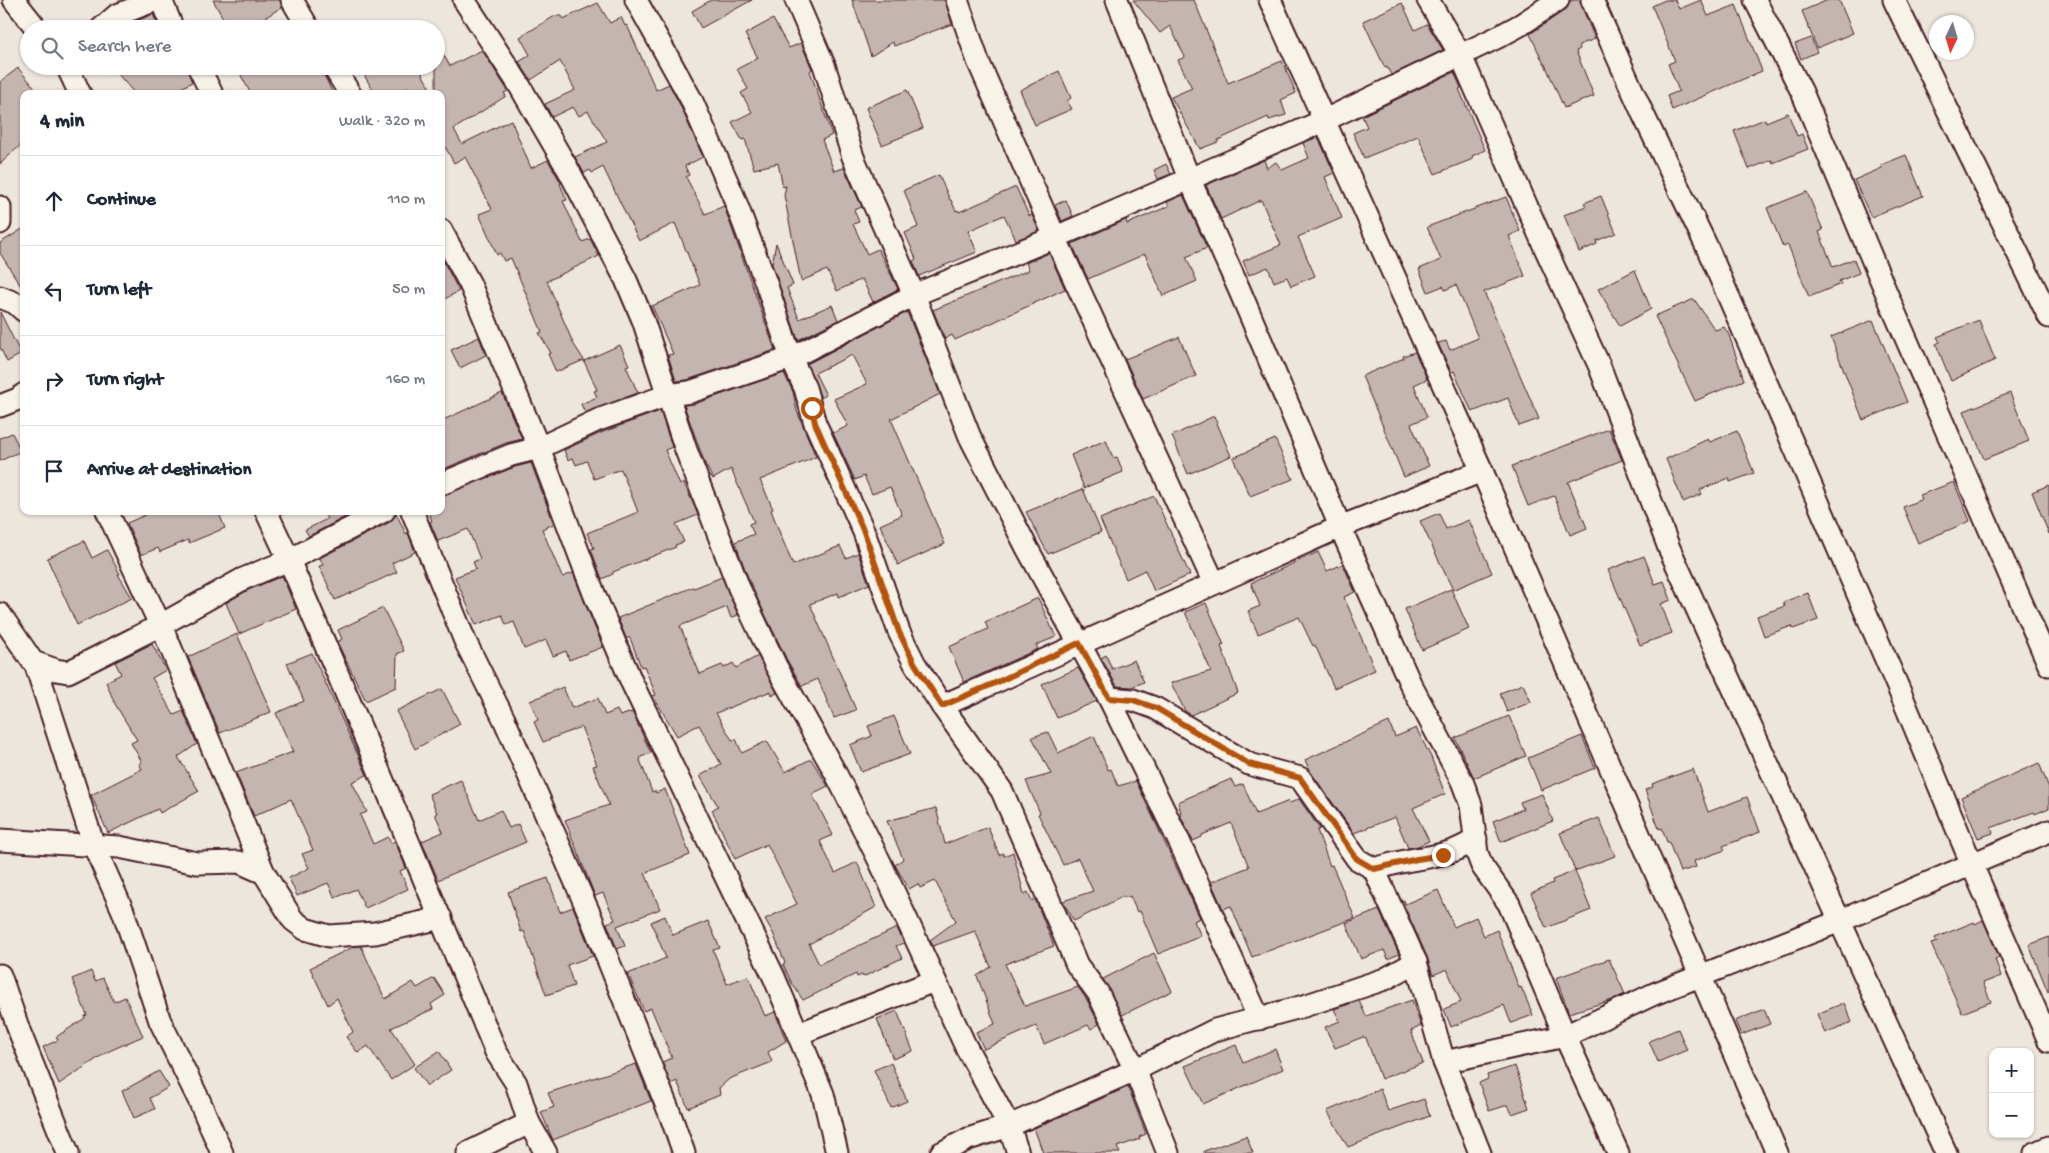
<!DOCTYPE html>
<html lang="en">
<head>
<meta charset="utf-8">
<style>
	:root { --surface:#fff; --page:#f6f6f7; --text:#1f2937; --muted:#747a83; --line:#e0e1e3 }
	body { margin:0; font-family:"Gochi Hand",sans-serif; background:var(--page); color:var(--text) }
	.controls { position:absolute; right:15px; bottom:15px; display:grid; overflow:hidden; border-radius:10px; box-shadow:0 1px 4px #0004 }
	.controls button { width:45px; height:45px; display:grid; place-items:center; padding:0; border:0; border-bottom:1px solid var(--line); background:var(--surface); color:var(--text); font:25px sans-serif }
	.compass { position:absolute; left:1929px; top:15px; width:45px; height:45px; border-radius:50%; background:var(--surface); box-shadow:0 1px 4px #0004; rotate:184deg }
	.stop { position:absolute; width:15px; height:15px; margin:-11px; border:4px solid #b45309; border-radius:50%; background:#fff }
	.stop.end { background:#b45309; border-color:#fff; box-shadow:0 1px 5px #0008 }
	.list { margin:0; padding:0; list-style:none }
	h2 { display:flex; justify-content:space-between; align-items:center; height:65px; margin:0; padding:0 20px; font-size:21px }
	h2 small { font-size:16px; font-weight:400; color:var(--muted) }
	.list li { display:grid; grid-template-columns:32px 1fr auto; gap:15px; align-items:center; box-sizing:border-box; height:90px; padding:0 20px; border-top:1px solid var(--line) }
	.list b { display:block; font-size:19px; white-space:nowrap }
	.list em { font-size:16px; font-style:normal; color:var(--muted) }
	.icon { flex:none; width:28px; height:28px; fill:none; stroke:currentColor; stroke-width:2; stroke-linecap:round; stroke-linejoin:round }
	.map { position:relative; flex:none; width:2049px; height:1153px; overflow:hidden }
	.search { position:absolute; background:var(--surface); box-shadow:0 1px 4px #0004; left:20px; top:20px; width:425px; height:55px; display:flex; align-items:center; gap:12px; box-sizing:border-box; padding:0 18px; border-radius:28px; color:var(--muted); font-size:19px }
	.panel { position:absolute; background:var(--surface); box-shadow:0 1px 4px #0004; left:20px; top:90px; width:425px; height:425px; border-radius:10px }
	.map>svg:first-child { display:block }
	.building { fill:#c4b5b0; stroke:#4a1f2b }
	.lines { fill:none; stroke-linecap:round; stroke-linejoin:round }
	.street-casing { stroke:#4a1f2b; stroke-width:25 }
	.street { stroke:#f7f3e8; stroke-width:21 }
	.route { stroke:#b45309; stroke-width:6 }
</style>
</head>
<body>
<div class="map">
<svg width="2049" height="1153" viewBox="0 0 2049 1153">
	<rect width="100%" height="100%" fill="#ece6dd"/>
	<filter id="ink" filterUnits="userSpaceOnUse"><feTurbulence type="fractalNoise" baseFrequency=".02" numOctaves="2"/><feDisplacementMap in="SourceGraphic" scale="10" xChannelSelector="R" yChannelSelector="G"/><feConvolveMatrix kernelMatrix="1 2 1 2 8 2 1 2 1" color-interpolation-filters="sRGB"/></filter>
	<g filter="url(#ink)">
		<!-- building -->
		<g class="building">
			<path d="M213 0H280L282 7 258 22 262 29H229Z"/>
			<path d="M711 0H752L701 28 692 11Z"/>
			<path d="M852 0H945L952 24 894 46 893 42 871 56Z"/>
			<path d="M1133 0H1194L1228 83 1282 61 1296 93 1281 100 1286 115 1269 120 1268 117 1218 140V142L1200 149 1171 97 1192 88 1178 60 1185 57 1170 26 1160 33Z"/>
			<path d="M1574 0H1579L1595 39 1579 45 1580 49 1576 51 1594 96 1564 108 1545 64H1544L1530 34 1565 10 1570 1Z"/>
			<path d="M1665 0H1675L1679 9 1701 0 1708 16 1736 5 1762 71 1672 110 1667 96 1679 91 1668 64 1675 61 1652 6Z"/>
			<path d="M1828 0H1839L1853 33 1817 48 1802 11Z"/>
			<path d="M598 3 610 23 621 17 625 26 627 25 656 90 669 84 680 105 703 157 685 166 689 175 686 177 705 214 724 206 775 350 687 380 676 381 668 355 673 354 652 306 700 285 675 223 639 241 603 167 592 173 590 170 584 173 575 157 607 142 588 111 579 116 573 107 552 117 545 104 575 90 560 61 531 80 519 62 530 55 520 37 555 16H562L563 19Z"/>
			<path d="M1402 3 1415 30 1427 24 1443 50 1391 75 1387 67 1385 68 1363 21Z"/>
			<path d="M153 14 159 29H120L124 26Z"/>
			<path d="M773 19 789 48 801 43 812 69 810 71 832 135 822 140 834 171 844 168 862 207 854 210 859 222 853 224 867 254 878 249 898 289 873 302 862 279 837 291 827 270 801 281 784 195 786 186 783 187 778 163 754 169 745 139 742 140 732 122 752 112 741 93 748 89 737 69 758 58 745 34Z"/>
			<path d="M1811 38 1817 52 1801 59 1795 44Z"/>
			<path d="M436 42 450 66 482 50 508 91 504 93 506 96 454 129 462 144 511 120 531 168 548 160 561 183 560 184 567 200 563 201 582 242 590 239 599 256 547 281 573 343 584 360 556 372 548 354 551 353 539 333 542 332 511 258 504 261 500 253 497 255 479 214 492 209 465 157 454 163 441 139V94H436Z"/>
			<path d="M111 66H186L192 82 181 88 185 94H135Z"/>
			<path d="M236 66H320L333 94H251Z"/>
			<path d="M359 66H418L433 94H412L408 87 397 94H375Z"/>
			<path d="M18 68 40 94H24V142L0 164V82Z"/>
			<path d="M1059 71 1071 98 1067 101 1072 109 1035 125 1020 90Z"/>
			<path d="M1454 72 1461 88 1459 89 1485 150 1472 156 1473 159 1435 174 1418 136 1364 158 1353 133 1367 127 1362 116Z"/>
			<path d="M907 90 923 128 882 145 866 108Z"/>
			<path d="M1788 113 1797 136 1802 134 1808 149 1773 163 1772 160 1749 169 1734 131 1765 119 1766 122Z"/>
			<path d="M1318 137 1334 173 1325 177 1342 218 1298 237 1315 276 1291 286 1287 277 1274 282 1268 267 1249 275 1243 261 1281 245 1261 200 1221 219 1206 185 1264 160 1267 168 1276 162 1282 170 1309 158 1303 143Z"/>
			<path d="M1906 155 1923 196 1871 217 1854 180 1882 168 1881 165Z"/>
			<path d="M1166 164 1171 174 1158 179 1154 170Z"/>
			<path d="M939 175 950 200H951L956 211 958 210 959 212 1016 187 1029 216 1032 215 1039 231 1016 240 1004 215 968 231 977 252 919 276 913 261 916 259 905 233 918 227 904 190Z"/>
			<path d="M1807 192 1823 230 1819 232 1833 267 1854 259 1859 273 1839 281 1841 284 1809 297 1788 245 1783 247 1767 208Z"/>
			<path d="M1183 195 1207 248 1186 257 1197 281 1163 296 1145 254 1088 279 1072 244 1126 220 1127 224 1169 206 1167 202Z"/>
			<path d="M1601 196 1616 233 1596 241 1597 244 1579 252 1564 215 1586 206 1584 203Z"/>
			<path d="M1506 197 1520 231 1509 236 1525 276 1484 292 1539 419 1519 426 1508 398 1472 412 1454 371 1451 372 1438 343 1446 341 1450 350 1478 338 1456 285 1445 290 1443 286 1428 292 1419 269 1441 260 1427 227Z"/>
			<path d="M1066 200 1073 216 1062 221 1055 205Z"/>
			<path d="M24 228V291L0 253V243Z"/>
			<path d="M776 243 793 285 787 288 799 319 832 305 838 320 798 340 772 264Z"/>
			<path d="M1049 253 1065 289 955 340 952 335 945 339 933 310 1029 270 1026 263Z"/>
			<path d="M441 257 459 291 441 301Z"/>
			<path d="M1635 270 1651 309 1620 326 1598 289Z"/>
			<path d="M1694 299 1715 330 1724 327 1729 335 1744 380 1695 401 1655 316Z"/>
			<path d="M0 312 21 354 7 362 0 347Z"/>
			<path d="M907 312 940 394 891 419 945 544 898 565 880 525 902 515 890 487 872 494 864 476 855 480 833 433 848 426 834 399 867 384 852 355 815 373 826 395 821 398 807 364Z"/>
			<path d="M1873 320 1907 402 1863 420 1831 337Z"/>
			<path d="M1979 320 1995 360 1951 381 1936 344 1940 342 1937 337Z"/>
			<path d="M479 337 486 355 460 368 451 350Z"/>
			<path d="M1179 337 1196 376 1143 399 1125 359Z"/>
			<path d="M620 345 629 365 626 366 638 393 585 413 581 404 597 397 594 391 597 390 584 361Z"/>
			<path d="M1415 352 1427 379 1414 385 1427 417 1411 424 1429 466 1404 477 1362 376 1404 358 1403 356Z"/>
			<path d="M784 373 793 392 797 411 804 428 816 457 760 480 773 509 771 510 781 536 793 565 840 546 846 558 858 553 869 584 839 597 838 593 810 604 856 710 834 718 818 679 802 686 787 660 750 583 735 542 754 534 749 524 754 522 731 469 713 479 705 464 684 405 694 404Z"/>
			<path d="M502 393 522 439 506 443 441 470V421Z"/>
			<path d="M2010 393 2029 441 1984 459 1964 411Z"/>
			<path d="M660 411 672 447 665 450 680 485 684 483 698 515 676 524 684 542 675 545 676 547 613 572V574L602 579 591 549 594 548 587 533 638 512 621 469 594 479 587 461 576 465 573 458 568 460 564 450 603 432Z"/>
			<path d="M1214 416 1231 456 1188 474 1172 436Z"/>
			<path d="M1609 429 1622 460 1568 482 1587 528 1570 535 1554 496 1528 506 1512 466Z"/>
			<path d="M1737 431 1754 473 1730 482 1729 478 1700 490 1702 494 1683 502 1666 459 1708 439 1710 442Z"/>
			<path d="M12 433 21 451 0 461V438Z"/>
			<path d="M1275 439 1293 479 1250 496 1233 458Z"/>
			<path d="M1106 440 1113 458 1117 457 1123 472 1084 488 1071 455Z"/>
			<path d="M531 463 554 524 542 529 562 577 573 573 603 647 569 660 566 651 553 656 546 640 524 649 514 622 506 625 502 615 476 625 455 577 476 569 473 562 480 559 468 529 438 541 430 522 432 521 428 511H441V496L515 467Z"/>
			<path d="M1954 482 1970 521 1918 543 1903 507 1922 499 1920 495Z"/>
			<path d="M2049 485V534L2032 492Z"/>
			<path d="M1083 489 1101 532 1048 554 1026 512Z"/>
			<path d="M1154 496 1190 575 1154 591 1145 570 1126 579 1100 519Z"/>
			<path d="M154 511H218L225 528 189 543 188 540 160 552 158 548 141 555 127 523Z"/>
			<path d="M323 511H356L309 536 305 530 327 519Z"/>
			<path d="M396 513 406 534 408 533 415 552 392 563 397 572 335 600 319 566 323 565 320 558 390 522Z"/>
			<path d="M1439 513 1446 529 1469 520 1492 573 1453 590 1420 521Z"/>
			<path d="M84 541 92 558 107 550 120 574H118L132 598 77 625 47 558Z"/>
			<path d="M1318 552 1327 571 1343 564 1355 592 1344 597 1375 670 1334 688 1315 645 1313 646 1299 617 1258 634 1248 611 1260 606 1251 583Z"/>
			<path d="M1644 556 1655 584 1664 581 1671 600 1661 604 1672 633 1640 645 1608 570Z"/>
			<path d="M282 576 296 609 239 634 226 603 248 590Z"/>
			<path d="M722 577 738 615 731 618 727 607 680 626 700 674 722 665 724 668 733 663 736 668 758 656 777 693 772 695 771 691 716 713 732 740 736 739 742 753 767 741 785 772 811 759 828 786 812 794 833 835 820 841 835 873 857 862 876 907 809 944 819 964 897 928 904 943 896 946 902 958 863 977 862 975 857 977 856 974 803 1000 791 982 783 964 785 963 773 933 765 919 797 904 767 844 735 859 712 810 718 806 700 776 721 764 699 725 677 736 653 696 656 695 644 666 641 667 630 638H626L618 618 693 587 694 588Z"/>
			<path d="M1451 589 1469 629 1422 650 1405 609Z"/>
			<path d="M1808 593 1818 620 1793 629 1792 626 1764 636 1757 616 1785 606 1783 602Z"/>
			<path d="M1038 598 1056 637 1036 645 1038 649 964 682 949 647 988 629 985 622Z"/>
			<path d="M1206 603 1224 645 1221 646 1238 693 1191 715 1185 711 1171 683 1211 671 1185 612Z"/>
			<path d="M383 608 404 651 397 654 396 687 366 701 337 642 342 639 338 630Z"/>
			<path d="M237 634 271 712 220 733 188 657Z"/>
			<path d="M152 644 166 670 152 678 174 715 183 711 197 744 178 757 199 791 160 813 158 809 108 833 91 795 142 769 139 764 142 762 131 743 137 740 115 704 106 682 121 674 115 662Z"/>
			<path d="M312 653 367 775 352 782 367 812 360 815 373 844 388 837 391 843 395 841 406 868 400 871 408 889 365 908 356 889 335 898 328 883 297 896 289 878 309 868 302 854 313 850 291 799 254 816 236 773 293 752 276 713 304 701 287 663Z"/>
			<path d="M1106 655 1112 669 1134 660 1144 682 1132 687 1117 686 1101 658Z"/>
			<path d="M1078 668 1097 701 1057 718 1042 684Z"/>
			<path d="M1523 684 1531 702 1507 712 1500 693Z"/>
			<path d="M563 687 572 708 598 698 605 715 617 710 620 716 632 712 651 753 641 757 640 760 652 792 655 791 656 793 665 789 690 855 645 873 660 909 617 926 625 946 617 949 607 923 615 920 603 893 595 896 565 820 609 805 593 766 597 765 581 727 543 742 534 722 538 720 530 701Z"/>
			<path d="M442 689 460 724 415 749 396 711Z"/>
			<path d="M894 716 910 754 861 772 850 745 872 736 868 726Z"/>
			<path d="M1509 716 1526 756 1474 778 1455 738Z"/>
			<path d="M1389 722 1395 737 1416 728 1431 757 1445 794 1413 808 1429 841 1418 846 1408 848 1395 817 1354 833 1310 771 1305 760Z"/>
			<path d="M1048 732 1058 753 1094 736 1108 770 1111 769 1118 786 1136 781 1200 918 1194 921 1201 936 1158 954 1140 911 1137 912 1130 896 1125 898 1124 896 1074 921 1063 901 1093 891 1078 858 1063 865 1038 814 1040 813 1026 781 1051 774 1032 737Z"/>
			<path d="M1582 736 1595 768 1541 790 1528 758Z"/>
			<path d="M2039 763 2049 788V808L2035 814 2034 812 1991 828 1993 833 1978 838 1961 797Z"/>
			<path d="M1693 769 1708 812 1747 797 1760 832 1723 846 1725 850 1694 861 1696 867 1680 872 1669 842H1667L1662 828 1659 829 1645 790 1653 787 1652 784Z"/>
			<path d="M1231 779 1235 787 1243 784 1256 814 1289 801 1290 803 1299 799 1320 829 1317 830 1330 866 1332 865 1355 918 1252 957 1231 906 1223 909 1211 882 1249 867 1231 823 1202 835V837L1193 841 1179 813H1181L1178 802Z"/>
			<path d="M461 780 479 820 501 810 509 828 518 824 526 842 438 880 422 841 443 832 435 814 437 813 429 794Z"/>
			<path d="M1542 794 1553 821 1501 842 1493 821 1523 809 1520 802Z"/>
			<path d="M936 808 945 844 988 827 999 855 1003 853 1004 856 1013 852 1024 894 1028 892 1032 901 1035 899 1054 946 1005 964 1025 1006 1078 987 1087 1000 1099 1024 1091 1029 1088 1025 1044 1044 1036 1026 984 1049 976 1032 995 1024 977 976 991 967 975 931 933 946 930 940 956 921 935 881 920 888 918 884 909 889 895 865 903 859 887 821Z"/>
			<path d="M1599 818 1615 856 1575 871 1560 833Z"/>
			<path d="M1575 871 1591 910 1546 928 1531 893 1553 883 1552 880Z"/>
			<path d="M548 878 560 912 573 907 593 956 567 965 574 986 546 995 524 931 521 932 508 892Z"/>
			<path d="M1438 890 1454 927 1476 917 1484 936 1497 930 1519 988 1521 987 1533 1015 1511 1023 1504 1005 1451 1027 1444 1009 1461 1002 1447 969 1433 975 1427 957 1402 901 1404 900 1405 904Z"/>
			<path d="M1379 910 1399 954 1388 959 1384 950 1361 959 1346 923Z"/>
			<path d="M665 916 673 935 708 921 720 948 713 950 727 984 748 976 765 1016 775 1012 786 1041 768 1052 772 1062 729 1079 719 1088 720 1095 688 1108 677 1081 671 1084 662 1062 672 1058 651 1008 644 1011 628 974 666 958 651 922Z"/>
			<path d="M1983 920 1999 957 1995 959 2001 976 1983 983 1991 1002 1962 1013 1931 944 1937 942 1935 938 1974 922 1975 924Z"/>
			<path d="M2049 937V991L2048 992 2029 945Z"/>
			<path d="M361 946 385 999 413 982 417 988 434 978 445 995 431 1004 433 1009 391 1028 415 1064 391 1080 368 1046 358 1053 346 1037 353 1032 337 998 328 1005 310 968 353 947Z"/>
			<path d="M1154 953 1172 991 1122 1015 1103 979Z"/>
			<path d="M1609 959 1625 994 1612 1000 1569 1013 1556 978Z"/>
			<path d="M91 971 95 981 103 978 114 1002 125 997 143 1036 107 1052 59 1084 43 1047 58 1040 56 1037 85 1018 84 1016 87 1015 72 979Z"/>
			<path d="M1412 1000 1421 1026 1411 1031 1423 1063 1381 1079 1366 1038 1363 1037 1335 1048 1325 1027 1340 1021 1334 1009 1359 1001 1366 1016Z"/>
			<path d="M1844 1003 1852 1022 1825 1033 1817 1014Z"/>
			<path d="M1764 1009 1770 1024 1741 1035 1735 1021Z"/>
			<path d="M897 1011 913 1051 893 1059 877 1019Z"/>
			<path d="M1678 1029 1687 1050 1658 1062 1649 1041Z"/>
			<path d="M1236 1045 1243 1063 1275 1049 1283 1069 1203 1104 1185 1066Z"/>
			<path d="M439 1051 451 1070 427 1086 414 1068Z"/>
			<path d="M891 1063 907 1101 891 1108 874 1070Z"/>
			<path d="M636 1064 651 1101 553 1140 541 1112 554 1107 548 1093Z"/>
			<path d="M1515 1066 1529 1108 1512 1114 1508 1105 1489 1111 1479 1083 1488 1079 1487 1075Z"/>
			<path d="M159 1071 169 1087 150 1098 155 1109 134 1118 122 1091Z"/>
			<path d="M1128 1087 1146 1134 1139 1137 1140 1139 1117 1147 1120 1153H1043L1034 1128Z"/>
			<path d="M1380 1089 1388 1111 1424 1099 1430 1116 1348 1147 1327 1111Z"/>
			<path d="M1246 1136 1253 1153H1204V1151Z"/>
		</g>
		<g class="lines">
			<defs>
				<g id="street">
					<path d="M14 0 37 29"/>
					<path d="M161 0 173 29"/>
					<path d="M292 0 309 29"/>
					<path d="M464 0 518 83 569 171 626 280 643 320 686 450 739 588 776 666 835 772 880 862 965 1045 1009 1126 1018 1153"/>
					<path d="M636 0 691 99 733 195 766 283 791 358 805 388 815 423 864 532 899 632 915 664 942 706 1340 527 1482 471"/>
					<path d="M796 0 824 65 853 157 914 295 970 437 1027 548 1109 698 1179 841 1259 1019"/>
					<path d="M957 0 978 61 1055 237 1214 583"/>
					<path d="M1117 0 1189 178 1239 289 1345 538 1411 685 1462 781 1471 805 1477 853 1482 866 1509 904 1565 1036 1618 1153"/>
					<path d="M1270 0 1482 471 1777 1153"/>
					<path d="M1428 0 1461 56 1546 250 1599 365 1669 548 1946 1153"/>
					<path d="M1592 0 1643 114 1706 245 1797 453 1903 699 1972 865 2049 1041"/>
					<path d="M1755 0 1802 92 1894 311 2049 665"/>
					<path d="M1894 0 2049 317"/>
					<path d="M101 29 117 15 156 0"/>
					<path d="M67 66 80 94"/>
					<path d="M198 66 212 94"/>
					<path d="M333 66 350 94"/>
					<path d="M0 207V223"/>
					<path d="M441 230 470 284 539 448 595 596 632 683 774 977 823 1094 837 1153"/>
					<path d="M0 297 15 303 24 311"/>
					<path d="M0 406 18 399 24 394"/>
					<path d="M441 484 511 455 539 448 598 420 668 395 690 392 791 358 914 295 1063 234 1323 121 1498 37 1522 24 1558 0"/>
					<path d="M107 511 170 646 264 873"/>
					<path d="M266 511 289 560 374 759 496 1052 516 1083 529 1123 546 1153"/>
					<path d="M412 511 465 641 504 719 590 915 670 1114 684 1153"/>
					<path d="M0 614 33 662 56 670 68 672 159 626 243 579 289 560 384 511"/>
					<path d="M35 663 94 846 123 911 160 1021 199 1100 222 1153"/>
					<path d="M1109 698 1133 700 1155 708 1249 764 1300 778 1357 859 1374 869C1388 865 1402 861 1417 859 1440 855 1455 853 1476 839"/>
					<path d="M942 706 1002 791 1077 965 1098 993 1135 1070 1168 1153"/>
					<path d="M0 840 119 847 197 863 239 862 264 873 293 920 305 929 329 936 375 933 441 918"/>
					<path d="M1374 869 1416 962"/>
					<path d="M0 975 20 1033 68 1153"/>
					<path d="M798 1034 934 981"/>
					<path d="M1444 1062 1565 1036 1654 994 1840 921 2049 831"/>
					<path d="M468 1153 529 1123"/>
					<path d="M941 1153 968 1139 1009 1126 1135 1070 1215 1030 1304 1006 1385 979 1416 962 1444 1062 1480 1153"/>
					<path d="M2035 1153 2049 1147"/>
				</g>
			</defs>
			<!-- street casing -->
			<use href="#street" class="street-casing"/>
			<!-- street -->
			<use href="#street" class="street"/>
		</g>
	</g>
	<g class="lines" filter="url(#ink)">
		<!-- route -->
		<path class="route" d="M812 408 815 423 864 532 899 632 915 664 942 706 1002 680 1079 643 1109 698 1133 700 1156 708 1249 764 1300 778 1357 859 1374 869 1417 859 1443 855"/>
	</g>
</svg>
<div class="controls">
<button>+</button>
<button>−</button>
</div>
<svg class="compass" viewBox="-18 -18 36 36"><path d="M0-13l5 13h-10z" fill="#e53935"/><path d="M0 13l5-13h-10z" fill="#747a83"/></svg>
<div class="stop" style="left:812px;top:408px"></div>
<div class="stop end" style="left:1443px;top:855px"></div>
<div class="search"><svg class="icon" aria-label="search" viewBox="0 0 24 24"><circle cx="10" cy="10" r="6"/><path d="M15 15l6 6"/></svg>Search here</div>
<section class="panel">
<h2>4 min<small>Walk · 320 m</small></h2>
<ul class="list">
<li><svg class="icon" aria-label="ahead" viewBox="0 0 24 24"><path d="M12 20V5M6 11l6-6 6 6"/></svg><div><b>Continue</b></div><em>110 m</em></li>
<li><svg class="icon" aria-label="left" viewBox="0 0 24 24"><path d="M17 20v-9H6M10 6l-5 5 5 5"/></svg><div><b>Turn left</b></div><em>50 m</em></li>
<li><svg class="icon" aria-label="right" viewBox="0 0 24 24"><path d="M7 20v-9h11M14 6l5 5-5 5"/></svg><div><b>Turn right</b></div><em>160 m</em></li>
<li><svg class="icon" aria-label="arrive" viewBox="0 0 24 24"><path d="M6 21V4h12l-3 4 3 4H6"/></svg><div><b>Arrive at destination</b></div></li>
</ul>
</section>
</div>
</body>
</html>
